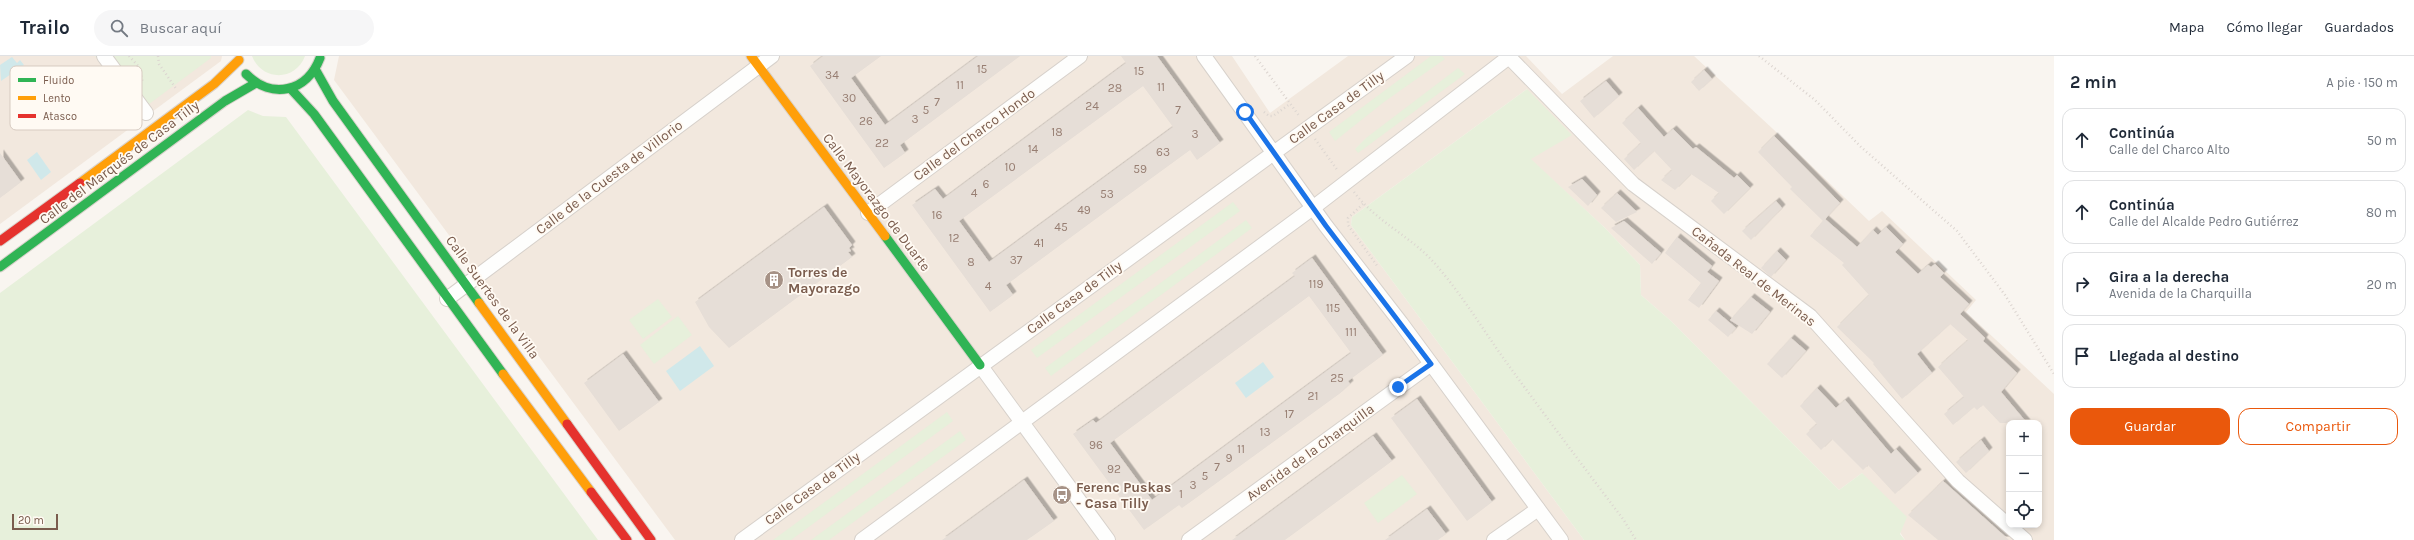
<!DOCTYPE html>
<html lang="es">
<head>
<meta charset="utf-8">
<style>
	:root { --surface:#fff; --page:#f6f6f7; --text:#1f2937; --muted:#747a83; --line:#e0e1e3; --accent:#ea580c }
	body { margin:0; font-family:Karla,sans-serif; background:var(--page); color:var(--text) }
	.controls { position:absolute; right:12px; bottom:12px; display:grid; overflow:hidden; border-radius:8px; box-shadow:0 2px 6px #0003 }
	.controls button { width:36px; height:36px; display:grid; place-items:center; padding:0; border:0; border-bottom:1px solid var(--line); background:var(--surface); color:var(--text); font:20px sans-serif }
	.scale { position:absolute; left:12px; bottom:10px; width:46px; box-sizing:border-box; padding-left:4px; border:2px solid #7a5c4d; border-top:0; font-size:11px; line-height:14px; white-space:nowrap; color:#7a5c4d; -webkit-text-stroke:3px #fffaf3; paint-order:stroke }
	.stop { position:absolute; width:12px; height:12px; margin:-9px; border:3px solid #1a73e8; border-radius:50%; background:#fff }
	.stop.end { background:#1a73e8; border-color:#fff; box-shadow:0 1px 4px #0008 }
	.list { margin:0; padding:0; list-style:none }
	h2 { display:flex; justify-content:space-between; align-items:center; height:52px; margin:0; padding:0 16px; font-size:17px }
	h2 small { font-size:13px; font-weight:400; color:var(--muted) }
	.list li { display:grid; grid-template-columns:26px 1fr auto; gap:12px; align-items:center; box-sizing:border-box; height:64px; margin:0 8px 8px; padding:0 8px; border:1px solid var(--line); border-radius:12px }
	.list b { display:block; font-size:15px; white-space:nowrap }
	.list p { margin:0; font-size:13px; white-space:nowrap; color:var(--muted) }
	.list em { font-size:13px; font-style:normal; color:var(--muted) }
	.actions { display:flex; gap:8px; padding:12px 16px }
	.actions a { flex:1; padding:9px 0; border:1px solid var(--accent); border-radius:12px; text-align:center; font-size:14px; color:var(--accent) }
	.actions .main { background:var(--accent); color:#fff }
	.icon { flex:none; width:22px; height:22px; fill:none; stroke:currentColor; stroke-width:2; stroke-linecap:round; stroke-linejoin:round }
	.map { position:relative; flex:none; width:2054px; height:484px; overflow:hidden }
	header { display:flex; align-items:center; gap:24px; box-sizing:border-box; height:56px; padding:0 20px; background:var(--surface); border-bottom:1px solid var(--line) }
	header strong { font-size:19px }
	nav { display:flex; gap:22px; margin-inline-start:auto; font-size:14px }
	.search { width:280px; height:36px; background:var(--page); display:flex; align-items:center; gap:10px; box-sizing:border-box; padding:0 14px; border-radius:22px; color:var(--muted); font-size:15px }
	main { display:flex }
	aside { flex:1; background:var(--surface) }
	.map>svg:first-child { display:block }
	.residential { fill:#f2e8de; fill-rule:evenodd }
	.green { fill:#e7f0db }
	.water { fill:#d0e8ea }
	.building { fill:#e6ded7; fill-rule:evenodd; filter:url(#shadow) }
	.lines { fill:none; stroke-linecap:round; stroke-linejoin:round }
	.street-casing { stroke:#d7d1cb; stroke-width:16 }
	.fast-casing { stroke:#d9d2cb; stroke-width:11 }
	.slow-casing { stroke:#d9d2cb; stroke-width:11 }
	.jam-casing { stroke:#d9d2cb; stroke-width:11 }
	.path { stroke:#dcd5d0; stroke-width:2.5; stroke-dasharray:1 3; stroke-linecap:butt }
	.street { stroke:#fefefd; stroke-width:14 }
	.fast { stroke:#30b455; stroke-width:9 }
	.slow { stroke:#ff9f0a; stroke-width:9 }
	.jam { stroke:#e5322d; stroke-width:9 }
	.route { stroke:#1a73e8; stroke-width:5 }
	.labels { text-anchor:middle; stroke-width:3.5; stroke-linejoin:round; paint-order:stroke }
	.number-label { font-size:12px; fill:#977e72 }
	.street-label { font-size:14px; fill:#7a5c4d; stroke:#fffaf3 }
	.poi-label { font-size:14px; font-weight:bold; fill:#7a5c4d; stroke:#fffaf3; text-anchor:start }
	.key { fill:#fffaf3; stroke:#d7cbc1; stroke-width:1 }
	.key-label { font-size:11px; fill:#7a5c4d }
</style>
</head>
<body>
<header>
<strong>Trailo</strong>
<div class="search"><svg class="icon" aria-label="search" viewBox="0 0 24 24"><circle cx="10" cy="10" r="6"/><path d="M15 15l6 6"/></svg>Buscar aquí</div>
<nav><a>Mapa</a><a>Cómo llegar</a><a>Guardados</a></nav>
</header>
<main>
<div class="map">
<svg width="2054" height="484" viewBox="0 0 2054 484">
	<defs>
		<filter id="shadow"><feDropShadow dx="3.5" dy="-3.5" stdDeviation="0" flood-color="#0004"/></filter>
	</defs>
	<rect width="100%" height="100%" fill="#f9f5f0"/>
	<!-- residential -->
	<g class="residential">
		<path d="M0 0H222L221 5 0 168Z"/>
		<path d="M339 0H1232L1270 57 1348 0H1526L1562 38 1613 0H1694L1773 73 1869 165 1882 155 1976 244 1966 256 2054 338V484H1905L1862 417 1839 434 1671 265 1641 239 1640 209 1605 172 1530 103 1527 33 1352 161 1351 169 1584 484H675L334 24ZM2009 367H2039V469H2009Z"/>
	</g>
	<!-- green -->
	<g class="green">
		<path d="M95 0H211V2L137 57Z"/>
		<path d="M252 0H305C296 25 262 26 252 0Z"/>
		<path d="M1431 0H1442L1445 3 1384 46 1335 85 1329 76Z"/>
		<path d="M1458 12 1465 18 1358 97 1355 93 1366 82Z"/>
		<path d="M1527 33 1572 79 1531 103 1605 172 1640 209 1641 239 1671 265 1839 434 1862 417 1907 461 1900 478 1905 484H1584L1351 169 1352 161Z"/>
		<path d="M248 54 263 60 286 61 598 484H0V237Z"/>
		<path d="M1233 146 1240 155 1037 302 1031 294Z"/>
		<path d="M1246 164 1252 172 1051 320 1045 312Z"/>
		<path d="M658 243 672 261 643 283 629 264Z"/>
		<path d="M678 260 692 279 654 308 640 289Z"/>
		<path d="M947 356 953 365 791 484H773Z"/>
		<path d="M960 375 966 384 829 484H811Z"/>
		<path d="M1402 419 1417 438 1378 467 1364 447Z"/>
	</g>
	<!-- water -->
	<g class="water">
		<path d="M12 1 17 7 20 4 24 9 1 25 0 9Z"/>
		<path d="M37 96 51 116 41 124 27 104Z"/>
		<path d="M700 290 714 310 680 335 666 315Z"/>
		<path d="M1263 306 1274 321 1246 342 1235 327Z"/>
	</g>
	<!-- building -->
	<g class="building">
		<path d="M823 0H881L851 22 885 69 978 0H1020L900 89 905 97 884 112 810 10Z"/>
		<path d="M1121 0H1157L1220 87 1197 104 1190 94 1120 145 1006 229 1013 239 990 256 912 149 935 133 943 143 1126 7ZM1143 30 1173 71 989 206 959 165Z"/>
		<path d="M1704 14 1712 23 1699 35 1691 26Z"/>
		<path d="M1606 25 1619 40 1594 62 1580 45Z"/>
		<path d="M1638 52 1664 81 1673 73 1693 93 1696 91 1734 122 1737 119 1750 132 1724 158 1711 145 1719 137 1691 118 1675 134 1661 124 1672 114 1654 95 1634 114 1624 103 1641 87 1622 67Z"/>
		<path d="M1774 80 1840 147 1825 163 1857 191 1873 174 1878 179 1886 171 1903 188 1895 196 1918 218 1928 209 1931 211 1935 208 1944 217 1940 221 1969 248 1960 258 1985 282 1983 285 2017 317 2001 336 2027 367H2000L1983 349 1977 354 1974 351 1953 369 1944 358 1964 341 1938 311 1968 284 1950 268 1917 298 1932 317 1902 343 1873 308 1874 307 1837 271 1869 239 1842 209 1844 207 1810 180 1823 165 1790 133 1792 131 1758 96Z"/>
		<path d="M0 97 21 126 0 142Z"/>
		<path d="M1582 123 1597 139 1588 150 1568 131Z"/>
		<path d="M1617 137 1637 156 1616 166 1601 152Z"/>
		<path d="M1776 145 1782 152 1751 184 1742 175Z"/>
		<path d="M824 151 852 189 849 192 851 195 848 196 852 201 729 292 709 271 695 246Z"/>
		<path d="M1624 165 1661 197 1652 208 1611 172Z"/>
		<path d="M1677 181 1712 210 1707 216 1719 225 1699 252 1688 244 1701 227 1665 197Z"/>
		<path d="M1777 195 1786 204 1771 221 1761 212Z"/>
		<path d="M1312 202 1383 299 1348 325 1350 328 1339 338 1182 452 1179 449 1144 474 1073 378 1093 364 1096 367 1295 220 1292 217ZM1309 240 1351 297 1152 444 1110 387Z"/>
		<path d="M1751 241 1770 256 1752 278 1730 264Z"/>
		<path d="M1716 255 1736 272 1728 281 1708 264Z"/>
		<path d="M1791 282 1806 295 1782 322 1767 308Z"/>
		<path d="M623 298 659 346 619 375 584 327Z"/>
		<path d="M1817 332 1836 352 1845 344 1891 398 1896 393 1918 417 1895 438 1868 409 1863 414 1832 383 1821 394 1806 378 1817 368 1800 350Z"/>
		<path d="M1417 343 1492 446 1467 465 1391 362Z"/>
		<path d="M1373 380 1392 405 1285 484H1232Z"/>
		<path d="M1981 384 1989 395 1966 417 1956 406Z"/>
		<path d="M1024 424 1054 465 1027 484H942Z"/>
		<path d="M1943 425 2009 484H1938L1908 459Z"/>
		<path d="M1427 453 1446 478 1438 484H1385Z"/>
	</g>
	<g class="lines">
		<defs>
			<g id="street">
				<path d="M104 0 146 57"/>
				<path d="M1204 0 1326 170 1401 267 1561 484"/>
				<path d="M1508 0 1633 128 1810 260 1958 425 2025 484"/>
				<path d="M868 157 1080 0"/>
				<path d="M447 243 772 0"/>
				<path d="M980 309 1108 484"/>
				<path d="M742 484 1407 0"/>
				<path d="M862 484 1314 151 1509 1"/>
				<path d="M1189 484 1431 308"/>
				<path d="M1494 484 1538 453"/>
			</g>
			<g id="fast">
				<path d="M315 13 333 45 479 247"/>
				<path d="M246 18C272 44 307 36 320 2"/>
				<path d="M291 33 314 58 503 318"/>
				<path d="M885 180 980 309"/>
				<path d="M0 211 225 45 256 27"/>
			</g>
			<g id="slow">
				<path d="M751 0 885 180"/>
				<path d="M80 127 214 28 239 4"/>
				<path d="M479 247 567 368"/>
				<path d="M503 318 591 436"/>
			</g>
			<g id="jam">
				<path d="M0 185 80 127"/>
				<path d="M567 368 651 484"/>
				<path d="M591 436 627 484"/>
			</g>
		</defs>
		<!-- street casing -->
		<use href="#street" class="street-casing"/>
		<!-- fast casing -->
		<use href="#fast" class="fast-casing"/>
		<!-- slow casing -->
		<use href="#slow" class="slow-casing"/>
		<!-- jam casing -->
		<use href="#jam" class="jam-casing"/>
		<!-- path -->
		<g class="path">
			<path d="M129 0 139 11 143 27"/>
			<path d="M158 0 159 8 177 34"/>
			<path d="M1255 0 1300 61"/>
			<path d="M1759 0 1815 44 1861 91 1957 175 2005 239 2054 318"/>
			<path d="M1264 56 1269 60H1273L1290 48"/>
			<path d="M1315 83 1338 115"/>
			<path d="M1354 136C1377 167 1413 181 1437 210 1462 239 1482 272 1504 303 1543 357 1583 410 1623 463L1636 484"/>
			<path d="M1363 148 1348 162V169L1378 211"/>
		</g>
		<!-- street -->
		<use href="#street" class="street"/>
		<!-- fast -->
		<use href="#fast" class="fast"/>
		<!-- slow -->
		<use href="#slow" class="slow"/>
		<!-- jam -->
		<use href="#jam" class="jam"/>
	</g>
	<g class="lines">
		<!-- route -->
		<path class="route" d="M1245 56 1326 170 1431 308 1398 331"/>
	</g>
	<!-- icons -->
	<defs>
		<symbol id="building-disc" viewBox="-11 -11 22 22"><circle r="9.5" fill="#a69286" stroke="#fffaf3"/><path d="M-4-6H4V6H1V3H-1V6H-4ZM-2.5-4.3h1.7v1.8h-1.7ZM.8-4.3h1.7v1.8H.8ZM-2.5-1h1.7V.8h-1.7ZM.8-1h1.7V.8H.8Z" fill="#fff"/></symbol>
		<symbol id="bus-disc" viewBox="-11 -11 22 22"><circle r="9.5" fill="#a69286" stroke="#fffaf3"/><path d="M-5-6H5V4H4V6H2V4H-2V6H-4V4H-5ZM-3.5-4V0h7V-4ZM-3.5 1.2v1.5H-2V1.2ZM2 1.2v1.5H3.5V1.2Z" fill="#fff"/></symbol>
	</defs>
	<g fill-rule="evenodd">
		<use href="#building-disc" x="763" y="213" width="22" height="22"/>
		<use href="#bus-disc" x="1051" y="428" width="22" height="22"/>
	</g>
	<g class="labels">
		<!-- number labels -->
		<g class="number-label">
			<text x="982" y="17">15</text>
			<text x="1139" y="19">15</text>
			<text x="832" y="23">34</text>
			<text x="960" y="33">11</text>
			<text x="1161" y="35">11</text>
			<text x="1115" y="36">28</text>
			<text x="849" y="46">30</text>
			<text x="937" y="50">7</text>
			<text x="1092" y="54">24</text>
			<text x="926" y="58">5</text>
			<text x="1178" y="58">7</text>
			<text x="915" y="67">3</text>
			<text x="866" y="69">26</text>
			<text x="1057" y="80">18</text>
			<text x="1195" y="82">3</text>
			<text x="882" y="91">22</text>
			<text x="1033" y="97">14</text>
			<text x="1163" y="100">63</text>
			<text x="1010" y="115">10</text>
			<text x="1140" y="117">59</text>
			<text x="986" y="132">6</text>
			<text x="974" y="141">4</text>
			<text x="1107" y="142">53</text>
			<text x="1084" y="158">49</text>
			<text x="937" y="163">16</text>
			<text x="1061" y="175">45</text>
			<text x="954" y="186">12</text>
			<text x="1039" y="191">41</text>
			<text x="1016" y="208">37</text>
			<text x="971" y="210">8</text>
			<text x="1316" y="232">119</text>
			<text x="988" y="234">4</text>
			<text x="1333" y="256">115</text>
			<text x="1351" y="280">111</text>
			<text x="1337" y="326">25</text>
			<text x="1313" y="344">21</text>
			<text x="1289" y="362">17</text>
			<text x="1265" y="380">13</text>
			<text x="1096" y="393">96</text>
			<text x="1241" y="397">11</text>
			<text x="1229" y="406">9</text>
			<text x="1217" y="415">7</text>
			<text x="1114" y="417">92</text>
			<text x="1205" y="424">5</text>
			<text x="1193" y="433">3</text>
			<text x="1181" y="442">1</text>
		</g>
		<!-- street labels -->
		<g class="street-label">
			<text transform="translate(1336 51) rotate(-36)" y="5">Calle Casa de Tilly</text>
			<text transform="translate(974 78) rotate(-36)" y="5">Calle del Charco Hondo</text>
			<text transform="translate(119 106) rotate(-37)" y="5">Calle del Marqués de Casa Tilly</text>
			<text transform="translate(609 121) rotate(-37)" y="5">Calle de la Cuesta de Villorio</text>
			<text transform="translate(877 146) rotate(53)" y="5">Calle Mayorazgo de Duarte</text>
			<text transform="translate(1754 220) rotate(38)" y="5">Cañada Real de Merinas</text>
			<text transform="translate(493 241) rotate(54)" y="5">Calle Suertes de la Villa</text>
			<text transform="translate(1074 241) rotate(-36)" y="5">Calle Casa de Tilly</text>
			<text transform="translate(1310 396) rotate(-36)" y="5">Avenida de la Charquilla</text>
			<text transform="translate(812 432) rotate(-36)" y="5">Calle Casa de Tilly</text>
		</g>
		<!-- poi labels -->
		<g class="poi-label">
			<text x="788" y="221">Torres de<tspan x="788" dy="16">Mayorazgo</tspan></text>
			<text x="1076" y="436">Ferenc Puskas<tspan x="1076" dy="16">- Casa Tilly</tspan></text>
		</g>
	</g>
	<!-- legend -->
	<rect x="10" y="10" width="132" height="64" rx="6" class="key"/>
	<rect x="18" y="22" width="18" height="4" fill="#30b455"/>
	<rect x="18" y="40" width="18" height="4" fill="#ff9f0a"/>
	<rect x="18" y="58" width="18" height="4" fill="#e5322d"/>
	<g class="key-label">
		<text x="43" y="28">Fluido</text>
		<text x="43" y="46">Lento</text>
		<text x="43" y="64">Atasco</text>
	</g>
</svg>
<div class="controls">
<button>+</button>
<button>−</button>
<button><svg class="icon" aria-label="locate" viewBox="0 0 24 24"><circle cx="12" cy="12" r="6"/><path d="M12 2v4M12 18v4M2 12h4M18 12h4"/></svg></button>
</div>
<div class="scale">20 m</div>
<div class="stop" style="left:1245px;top:56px"></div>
<div class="stop end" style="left:1398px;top:331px"></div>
</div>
<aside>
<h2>2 min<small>A pie · 150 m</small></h2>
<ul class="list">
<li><svg class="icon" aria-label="ahead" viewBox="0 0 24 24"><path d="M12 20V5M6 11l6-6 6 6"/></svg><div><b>Continúa</b><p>Calle del Charco Alto</p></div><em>50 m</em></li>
<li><svg class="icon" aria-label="ahead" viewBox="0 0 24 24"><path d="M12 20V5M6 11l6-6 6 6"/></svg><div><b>Continúa</b><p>Calle del Alcalde Pedro Gutiérrez</p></div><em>80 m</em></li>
<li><svg class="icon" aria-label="right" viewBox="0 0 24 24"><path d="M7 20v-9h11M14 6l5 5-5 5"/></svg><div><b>Gira a la derecha</b><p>Avenida de la Charquilla</p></div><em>20 m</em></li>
<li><svg class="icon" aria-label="arrive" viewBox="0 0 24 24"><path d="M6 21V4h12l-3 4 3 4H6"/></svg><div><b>Llegada al destino</b></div></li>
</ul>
<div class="actions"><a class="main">Guardar</a><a>Compartir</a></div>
</aside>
</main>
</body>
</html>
